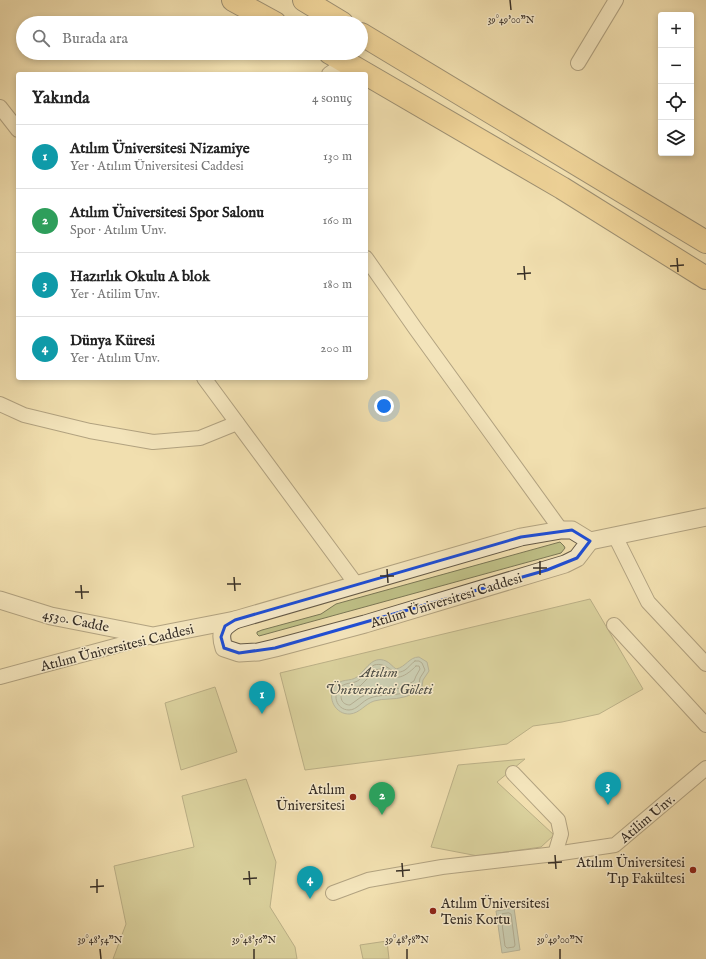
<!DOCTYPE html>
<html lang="tr">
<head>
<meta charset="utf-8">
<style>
	:root { --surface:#fff; --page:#f2f2f2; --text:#222; --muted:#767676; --line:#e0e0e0; --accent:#8f2418 }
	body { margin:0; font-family:"IM FELL English",serif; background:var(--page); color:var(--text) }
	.controls { position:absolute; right:12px; top:12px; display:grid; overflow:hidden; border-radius:4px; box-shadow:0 2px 6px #0003 }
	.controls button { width:36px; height:36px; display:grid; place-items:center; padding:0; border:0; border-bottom:1px solid var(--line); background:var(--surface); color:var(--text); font:20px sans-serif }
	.you { position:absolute; left:384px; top:406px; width:14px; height:14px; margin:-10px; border:3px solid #fff; border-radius:50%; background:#1a73e8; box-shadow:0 0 0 6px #1a73e833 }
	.badge { display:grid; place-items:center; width:26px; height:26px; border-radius:50%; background:var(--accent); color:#fff; font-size:13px; font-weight:700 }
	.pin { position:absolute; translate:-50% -33px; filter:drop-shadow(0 1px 2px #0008) }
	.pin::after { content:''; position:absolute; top:21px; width:14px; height:12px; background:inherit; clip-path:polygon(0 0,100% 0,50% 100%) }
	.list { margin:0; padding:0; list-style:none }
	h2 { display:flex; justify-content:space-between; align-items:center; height:52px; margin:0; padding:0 16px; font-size:17px }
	h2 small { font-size:13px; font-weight:400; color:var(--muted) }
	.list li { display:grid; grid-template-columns:26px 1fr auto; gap:12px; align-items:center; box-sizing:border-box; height:64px; padding:0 16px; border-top:1px solid var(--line) }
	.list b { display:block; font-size:15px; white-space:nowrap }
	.list p { margin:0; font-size:13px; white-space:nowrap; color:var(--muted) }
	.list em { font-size:13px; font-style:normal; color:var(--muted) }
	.icon { flex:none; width:22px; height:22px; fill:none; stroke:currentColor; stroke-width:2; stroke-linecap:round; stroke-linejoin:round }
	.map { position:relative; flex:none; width:706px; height:959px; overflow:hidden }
	.search { position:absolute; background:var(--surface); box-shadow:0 2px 6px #0003; left:16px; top:16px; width:352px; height:44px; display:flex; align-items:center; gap:10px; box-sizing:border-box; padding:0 14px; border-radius:22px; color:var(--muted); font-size:15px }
	.panel { position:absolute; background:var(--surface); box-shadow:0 2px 6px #0003; left:16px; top:72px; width:352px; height:308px; border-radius:4px }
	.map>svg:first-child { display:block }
	.green { fill:#bfc087; stroke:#7b7856 }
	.water { fill:#a0bab7; stroke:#76827d }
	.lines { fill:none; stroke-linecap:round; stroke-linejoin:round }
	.shore { stroke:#6c746e; stroke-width:1 }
	.minor-casing { stroke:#665b48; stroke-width:16 }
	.tertiary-casing { stroke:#665b48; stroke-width:19 }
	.primary-casing { stroke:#372f26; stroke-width:24 }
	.minor { stroke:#f6eacb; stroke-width:14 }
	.tertiary { stroke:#f6eacb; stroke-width:17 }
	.primary { stroke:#e8c078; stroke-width:22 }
	.marked { fill:none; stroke:#1d4ed8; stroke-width:3; stroke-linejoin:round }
	.ticks { fill:none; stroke:#372f26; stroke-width:1.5 }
	.poi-dot { fill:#8f2418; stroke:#f6eacb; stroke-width:1.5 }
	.labels { text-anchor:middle; stroke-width:3; stroke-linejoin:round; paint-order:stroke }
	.street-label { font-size:14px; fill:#372f26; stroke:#f6eacb }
	.poi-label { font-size:14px; fill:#372f26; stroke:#f6eacb; text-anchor:end }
	.water-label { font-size:15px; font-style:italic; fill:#51524a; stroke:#f6eacb }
	.ticks-label { font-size:10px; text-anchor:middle; fill:#372f26; stroke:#f6eacb; stroke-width:3; stroke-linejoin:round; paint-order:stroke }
</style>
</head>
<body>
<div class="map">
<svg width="706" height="959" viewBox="0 0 706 959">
	<rect width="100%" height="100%" fill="#f1dfaf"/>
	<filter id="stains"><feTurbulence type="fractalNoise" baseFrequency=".005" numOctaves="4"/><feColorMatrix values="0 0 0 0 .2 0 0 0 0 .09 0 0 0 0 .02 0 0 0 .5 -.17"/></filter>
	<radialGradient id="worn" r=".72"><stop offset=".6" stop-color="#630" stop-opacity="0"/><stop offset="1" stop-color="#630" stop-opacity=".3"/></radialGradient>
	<!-- green -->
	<g class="green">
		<path d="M560 542 564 546 565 548 561 553 259 636 257 634V632L262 630 321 614 336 604Z"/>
		<path d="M590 599 643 689 599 714 562 722 533 726 507 744 305 770 280 673Z"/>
		<path d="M215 687 237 752 181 770 165 703Z"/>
		<path d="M525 759 497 782 554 835 541 847 478 856 431 847 458 765Z"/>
		<path d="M246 779 276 862 270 907 295 947 297 959H113L126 924 114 866 194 847 182 796Z"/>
		<path d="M387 941 389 959H363L360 945Z"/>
	</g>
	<!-- water -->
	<g class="water">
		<path d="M419 657 427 662 429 671 423 680 422 687C417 690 410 696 404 697 394 700 384 698 374 701 365 704 360 713 350 714 336 715 326 698 335 686 341 678 350 682 357 677 366 670 372 655 386 661 390 663 392 666 396 669 406 667 409 657 419 657Z"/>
		<path d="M514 908 520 950 502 953 496 911Z"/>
	</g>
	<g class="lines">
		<!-- shore -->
		<g class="shore">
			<path d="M415 661H419L422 663 425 670 420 678 419 684C415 687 409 692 403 693 392 696 381 694 370 698 362 701 357 710 349 710 336 710 331 693 342 686 347 682 354 684 359 680 365 675 368 669 374 665 388 661 392 678 405 670 408 668 411 664 415 661Z"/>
			<path d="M416 666H419L420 669 416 676 414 681 402 688 384 690 370 693 361 697 350 705C342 705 338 697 344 690L360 686 376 670C382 668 383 670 387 674 398 682 408 674 416 666Z"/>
			<path d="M509 913 511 914 515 945 514 947 507 948 505 946 501 916 502 914Z"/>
		</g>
		<defs>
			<g id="minor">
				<path d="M578 63 616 0"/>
				<path d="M329 74 346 62"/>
				<path d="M0 107 18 130"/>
				<path d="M366 258 415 328 561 530"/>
				<path d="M204 378 356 584"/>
				<path d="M0 404 24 415 90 431 153 442 200 438 237 423"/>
				<path d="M615 536 648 602 706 664"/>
				<path d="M614 625 706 725"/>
				<path d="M0 677 152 636"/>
				<path d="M513 773 558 820 561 834 555 854"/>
				<path d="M333 893 368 880 442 867 555 854 615 845 706 768"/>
			</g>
			<g id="tertiary">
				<path d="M561 530H572L590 541 577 558 565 564 365 624 275 648 258 652 239 653 224 648C219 632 222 628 235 620L521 537Z"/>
				<path d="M590 541 706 517"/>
				<path d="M0 600 51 616 153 636 235 620"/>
			</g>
			<g id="primary">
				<path d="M233 0 275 23"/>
				<path d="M304 0 342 23"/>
				<path d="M361 34 706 242"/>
				<path d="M330 53 562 188 706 278"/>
			</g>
		</defs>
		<!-- minor casing -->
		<use href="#minor" class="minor-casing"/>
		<!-- tertiary casing -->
		<use href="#tertiary" class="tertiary-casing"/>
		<!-- primary casing -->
		<use href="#primary" class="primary-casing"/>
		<!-- minor -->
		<use href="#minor" class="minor"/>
		<!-- tertiary -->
		<use href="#tertiary" class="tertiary"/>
		<!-- primary -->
		<use href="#primary" class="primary"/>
	</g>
	<!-- marked area -->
	<path d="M0 0H706V959H0ZM572 530 590 541 577 558 547 570 275 648 239 653 224 648 221 637 225 626 235 620 521 537Z" fill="#f1dfaf" fill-opacity=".55" fill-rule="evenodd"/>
	<path class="marked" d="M572 530 590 541 577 558 547 570 275 648 239 653 224 648 221 637 225 626 235 620 521 537Z"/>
	<!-- ticks -->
	<path class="ticks" d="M510 0 511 10M677 258 678 272M524 266 525 280M670 266 684 265M517 274 531 273M540 561V575M533 568H547M387 569 388 583M380 576H394M234 577 235 591M227 584H241M81 585 82 599M75 592H89M555 855 556 869M402 863 403 877M548 863 562 862M249 871 250 885M396 871 410 870M97 879V893M243 879 257 878M90 887 104 886M100 949 101 959M254 949V959M407 949V959M560 949V959"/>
	<!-- markers -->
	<g class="poi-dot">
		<circle cx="353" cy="797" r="4"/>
		<circle cx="693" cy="870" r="4"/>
		<circle cx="433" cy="911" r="4"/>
	</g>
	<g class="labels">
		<!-- street labels -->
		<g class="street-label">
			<text transform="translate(446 600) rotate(-17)" y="5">Atılım Üniversitesi Caddesi</text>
			<text transform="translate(76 620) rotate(12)" y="5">4530. Cadde</text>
			<text transform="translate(117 647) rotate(-14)" y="5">Atılım Üniversitesi Caddesi</text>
			<text transform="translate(647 818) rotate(-40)" y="5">Atilim Unv.</text>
		</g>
		<!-- poi labels -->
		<g class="poi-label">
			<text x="345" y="794">Atılım<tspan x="345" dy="16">Üniversitesi</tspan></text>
			<text x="685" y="867">Atılım Üniversitesi<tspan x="685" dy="16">Tıp Fakültesi</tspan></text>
			<text x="441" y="908" text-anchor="start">Atılım Üniversitesi<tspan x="441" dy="16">Tenis Kortu</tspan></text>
		</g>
		<!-- water labels -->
		<g class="water-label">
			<text x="379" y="677">Atılım<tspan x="379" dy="17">Üniversitesi Göleti</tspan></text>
		</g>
	</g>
	<g class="ticks-label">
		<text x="511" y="23">39°49'00"N</text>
		<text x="100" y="943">39°48'54"N</text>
		<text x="254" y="943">39°48'56"N</text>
		<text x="407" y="943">39°48'58"N</text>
		<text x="560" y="943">39°49'00"N</text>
	</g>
	<rect width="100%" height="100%" filter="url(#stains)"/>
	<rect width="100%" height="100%" fill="url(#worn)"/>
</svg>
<div class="controls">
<button>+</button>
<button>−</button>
<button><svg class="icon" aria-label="locate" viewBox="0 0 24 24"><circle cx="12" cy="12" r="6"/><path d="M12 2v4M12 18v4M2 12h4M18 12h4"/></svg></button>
<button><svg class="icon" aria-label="layers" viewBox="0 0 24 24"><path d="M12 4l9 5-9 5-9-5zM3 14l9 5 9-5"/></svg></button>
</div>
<div class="you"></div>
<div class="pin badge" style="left:262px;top:714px;background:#0f9aa8">1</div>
<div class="pin badge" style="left:382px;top:815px;background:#2e9e5b">2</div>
<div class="pin badge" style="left:608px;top:805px;background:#0f9aa8">3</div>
<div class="pin badge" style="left:310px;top:899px;background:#0f9aa8">4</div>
<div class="search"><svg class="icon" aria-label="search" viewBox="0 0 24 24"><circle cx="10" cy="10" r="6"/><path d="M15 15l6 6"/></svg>Burada ara</div>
<section class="panel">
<h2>Yakında<small>4 sonuç</small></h2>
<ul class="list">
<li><span class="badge" style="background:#0f9aa8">1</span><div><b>Atılım Üniversitesi Nizamiye</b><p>Yer · Atılım Üniversitesi Caddesi</p></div><em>130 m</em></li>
<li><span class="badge" style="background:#2e9e5b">2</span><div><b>Atılım Üniversitesi Spor Salonu</b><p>Spor · Atılım Unv.</p></div><em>160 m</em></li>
<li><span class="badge" style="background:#0f9aa8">3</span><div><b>Hazırlık Okulu A blok</b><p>Yer · Atilim Unv.</p></div><em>180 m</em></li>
<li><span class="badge" style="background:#0f9aa8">4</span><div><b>Dünya Küresi</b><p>Yer · Atılım Unv.</p></div><em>200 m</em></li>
</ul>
</section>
</div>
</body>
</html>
